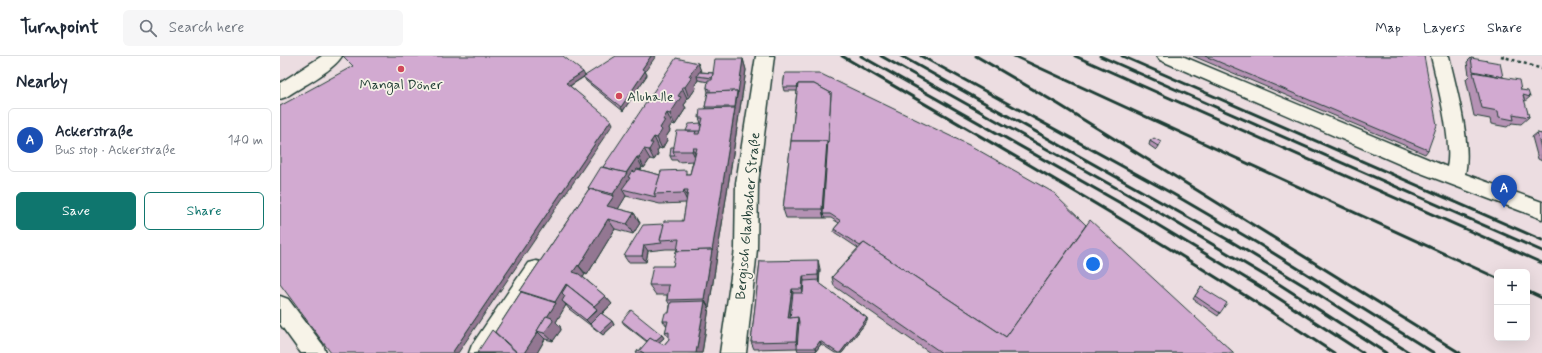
<!DOCTYPE html>
<html lang="en">
<head>
<meta charset="utf-8">
<style>
	:root { --surface:#fff; --page:#f6f6f7; --text:#1f2937; --muted:#747a83; --line:#e0e1e3; --accent:#0f766e }
	body { margin:0; font-family:Mynerve,sans-serif; background:var(--page); color:var(--text) }
	.controls { position:absolute; right:12px; bottom:12px; display:grid; overflow:hidden; border-radius:6px; box-shadow:0 4px 16px #0002 }
	.controls button { width:36px; height:36px; display:grid; place-items:center; padding:0; border:0; border-bottom:1px solid var(--line); background:var(--surface); color:var(--text); font:20px sans-serif }
	.you { position:absolute; left:813px; top:208px; width:14px; height:14px; margin:-10px; border:3px solid #fff; border-radius:50%; background:#1a73e8; box-shadow:0 0 0 6px #1a73e833 }
	.badge { display:grid; place-items:center; width:26px; height:26px; border-radius:50%; background:var(--accent); color:#fff; font-size:13px; font-weight:700 }
	.pin { position:absolute; translate:-50% -33px; filter:drop-shadow(0 1px 2px #0008) }
	.pin::after { content:''; position:absolute; top:21px; width:14px; height:12px; background:inherit; clip-path:polygon(0 0,100% 0,50% 100%) }
	.list { margin:0; padding:0; list-style:none }
	h2 { display:flex; justify-content:space-between; align-items:center; height:52px; margin:0; padding:0 16px; font-size:17px }
	h2 small { font-size:13px; font-weight:400; color:var(--muted) }
	.list li { display:grid; grid-template-columns:26px 1fr auto; gap:12px; align-items:center; box-sizing:border-box; height:64px; margin:0 8px 8px; padding:0 8px; border:1px solid var(--line); border-radius:6px }
	.list b { display:block; font-size:15px; white-space:nowrap }
	.list p { margin:0; font-size:13px; white-space:nowrap; color:var(--muted) }
	.list em { font-size:13px; font-style:normal; color:var(--muted) }
	.actions { display:flex; gap:8px; padding:12px 16px }
	.actions a { flex:1; padding:9px 0; border:1px solid var(--accent); border-radius:6px; text-align:center; font-size:14px; color:var(--accent) }
	.actions .main { background:var(--accent); color:#fff }
	.icon { flex:none; width:22px; height:22px; fill:none; stroke:currentColor; stroke-width:2; stroke-linecap:round; stroke-linejoin:round }
	.map { position:relative; flex:none; width:1262px; height:297px; overflow:hidden }
	header { display:flex; align-items:center; gap:24px; box-sizing:border-box; height:56px; padding:0 20px; background:var(--surface); border-bottom:1px solid var(--line) }
	header strong { font-size:19px }
	nav { display:flex; gap:22px; margin-inline-start:auto; font-size:14px }
	.search { width:280px; height:36px; background:var(--page); display:flex; align-items:center; gap:10px; box-sizing:border-box; padding:0 14px; border-radius:6px; color:var(--muted); font-size:15px }
	main { display:flex }
	aside { flex:1; background:var(--surface) }
	.map>svg:first-child { display:block }
	.lines { fill:none; stroke-linecap:round; stroke-linejoin:round }
	.minor-casing { stroke:#1f3d34; stroke-width:3 }
	.major-casing { stroke:#1f3d34; stroke-width:3 }
	.path { stroke:#1f3d34; stroke-width:2.5; stroke-dasharray:3 3; stroke-linecap:butt }
	.minor { fill:#f7f3e8; fill-rule:evenodd }
	.major { fill:#f7f3e8; fill-rule:evenodd }
	.rail { stroke:#1f3d34; stroke-width:3 }
	.wall { fill:#b592b4; stroke:#1f3d34; fill-rule:evenodd }
	.shaded-wall { fill:#937792; stroke:#1f3d34 }
	.building { fill:#d2aad1; stroke:#1f3d34 }
	.poi-dot { fill:#d1495b; stroke:#f7f3e8; stroke-width:1.5 }
	.labels { text-anchor:middle; stroke-width:3.5; stroke-linejoin:round; paint-order:stroke }
	.poi-label { font-size:14px; fill:#1f3d34; stroke:#f7f3e8 }
	.street-label { font-size:14px; fill:#1f3d34; stroke:#f7f3e8 }
</style>
</head>
<body>
<header>
<strong>Turnpoint</strong>
<div class="search"><svg class="icon" aria-label="search" viewBox="0 0 24 24"><circle cx="10" cy="10" r="6"/><path d="M15 15l6 6"/></svg>Search here</div>
<nav><a>Map</a><a>Layers</a><a>Share</a></nav>
</header>
<main>
<aside>
<h2>Nearby<small></small></h2>
<ul class="list">
<li><span class="badge" style="background:#1a4fb4">A</span><div><b>Ackerstraße</b><p>Bus stop · Ackerstraße</p></div><em>140 m</em></li>
</ul>
<div class="actions"><a class="main">Save</a><a>Share</a></div>
</aside>
<div class="map">
<svg width="1262" height="297" viewBox="0 0 1262 297">
	<rect width="100%" height="100%" fill="#ecdde1"/>
	<filter id="ink" filterUnits="userSpaceOnUse"><feTurbulence type="fractalNoise" baseFrequency=".025" numOctaves="2"/><feDisplacementMap in="SourceGraphic" scale="8" xChannelSelector="R" yChannelSelector="G"/><feConvolveMatrix kernelMatrix="1 2 1 2 8 2 1 2 1" color-interpolation-filters="sRGB"/></filter>
	<g filter="url(#ink)">
		<g class="lines">
			<defs>
				<g id="minor">
					<path d="M42 0H62C52 16 22 30 6 41L0 43V27Z"/>
					<path d="M877 0H902L1167 111C1173 87 1157 27 1151 0H1169C1176 33 1192 85 1185 118L1262 146V163L1133 114 880 4Z"/>
					<path d="M256 205 264 207 267 214 213 297H189L192 289 248 207Z"/>
					<path d="M0 240 8 243 43 289 46 297H21L0 268Z"/>
				</g>
				<path id="major" d="M476 0H494L478 127 477 193 466 297H440L455 193 456 127Z"/>
			</defs>
			<!-- minor casing -->
			<use href="#minor" class="minor-casing"/>
			<!-- major casing -->
			<use href="#major" class="major-casing"/>
			<!-- path -->
			<path class="path" d="M1221 0 1262 13"/>
			<!-- minor -->
			<use href="#minor" class="minor"/>
			<!-- major -->
			<use href="#major" class="major"/>
			<!-- rail -->
			<g class="rail">
				<path d="M562 0C728 96 894 191 1054 297"/>
				<path d="M581 0 858 157 992 238 1083 297"/>
				<path d="M601 0 865 148 999 228 1106 297"/>
				<path d="M621 0 952 186 1033 235 1130 297"/>
				<path d="M641 0 893 138 977 187 1154 297"/>
				<path d="M696 0 778 48 1180 297"/>
				<path d="M734 0 1217 222"/>
				<path d="M795 0 1262 207"/>
				<path d="M820 0 1262 195"/>
				<path d="M842 0 1262 184"/>
				<path d="M1247 235 1262 242"/>
			</g>
		</g>
		<!-- wall -->
		<g class="wall">
			<path d="M913 0H1144L1148 94 1145 98Z"/>
			<path d="M1191 2 1223 21 1250 41 1244 46 1249 61 1241 68 1232 67 1227 71 1211 68 1210 63 1194 60 1186 23 1190 19H1189L1187 6Z"/>
			<path d="M463 3 466 14 422 297 359 295 367 286 344 268 342 265 382 279 384 282 379 286 384 289 389 283V282L385 277 387 270 383 265 389 257 390 249 387 244V239H376L369 229 393 210 397 193H386L368 195 366 206H348L344 200 384 168 403 165 406 147 380 148 346 140 338 153 354 157 360 167 353 178 335 173 307 219 305 218 303 221 325 240 332 248 322 258 332 265 334 269 323 279 289 253 286 249 276 266 280 270 281 274 273 285 265 283 257 297H197L215 276 241 236 240 235 309 133 308 132 323 111 418 7 421 16 433 17ZM418 24 428 26 427 32 428 36 425 51 426 53 419 62 421 67 406 75 394 91 390 100 392 104H397L398 106 413 105 410 118 380 119 361 114 362 111 364 112 370 103 374 104 378 98 377 95 379 92 382 93 387 84 386 81 390 75 389 72 392 68 395 69 406 52 404 49 407 45 406 43 407 42H409L416 32 415 29Z"/>
			<path d="M365 15 367 19 343 55 306 25 304 21 290 30 333 68 0 50 305 20Z"/>
			<path d="M505 17 776 138 775 140 806 169 954 297H650L554 230 552 221 578 192 554 176V173L559 167 551 162H506L503 153 517 35H504L503 31Z"/>
			<path d="M1257 77 1262 78V105L1258 103 1252 81Z"/>
			<path d="M870 85 879 90 876 94 869 89Z"/>
			<path d="M480 205 540 213 539 227 587 262V265L562 297H555L541 288 536 295H518L517 292 474 293 471 286Z"/>
			<path d="M921 231 940 257 938 260 913 243Z"/>
		</g>
		<!-- shaded-wall -->
		<g class="shaded-wall">
			<path d="M371 0H376L364 17 362 13Z"/>
			<path d="M463 3 466 14 429 252 424 243Z"/>
			<path d="M418 7 422 18 417 20 418 24 415 29 416 32 409 42 405 31 409 20Z"/>
			<path d="M365 15 367 19 343 55 341 51Z"/>
			<path d="M303 16 305 20 288 31 286 27Z"/>
			<path d="M402 31 407 42 406 43 407 45 404 49 406 52 395 69 390 58Z"/>
			<path d="M551 37 552 44 543 158 544 162 542 153Z"/>
			<path d="M387 57 392 68 389 72 390 75 386 81 387 84 382 93 377 82 383 64Z"/>
			<path d="M331 64 333 68 178 297H172Z"/>
			<path d="M374 81 379 92 377 95 378 98 374 104 369 94 370 87Z"/>
			<path d="M881 86 879 90 876 94 878 90Z"/>
			<path d="M413 92 417 103V105L412 95Z"/>
			<path d="M364 93 370 103 364 112 359 101Z"/>
			<path d="M357 101 362 111 353 127 342 133 346 140 334 160 327 150 334 140 333 138Z"/>
			<path d="M404 134 409 144 408 147 403 137Z"/>
			<path d="M354 157 360 167 353 178 347 168Z"/>
			<path d="M328 163 335 173 307 219 299 210Z"/>
			<path d="M364 189 368 195 366 206 362 200Z"/>
			<path d="M538 204 540 213 539 229 538 219Z"/>
			<path d="M298 209 305 218 301 226 293 216Z"/>
			<path d="M523 220 525 228 524 241 522 233Z"/>
			<path d="M286 228 293 237 282 245 286 249 276 266 280 270 281 274 273 285 264 277 258 275 276 247 275 246Z"/>
			<path d="M512 233 514 241 511 266 508 262Z"/>
			<path d="M325 240 332 248 310 268 306 264 317 254 314 250Z"/>
			<path d="M425 245 429 252 422 297H416Z"/>
			<path d="M518 261 520 269 518 292 516 285Z"/>
			<path d="M587 262V265L562 297H560Z"/>
			<path d="M332 265 334 269 323 279 320 276Z"/>
			<path d="M258 276 265 283 257 297H244Z"/>
			<path d="M382 279 384 282 373 291 371 288Z"/>
			<path d="M540 285 541 288 536 295 535 292Z"/>
		</g>
		<!-- building -->
		<g class="building">
			<path d="M63 0H283L303 16 286 27 331 64 172 297H51L0 228V50L73 10Z"/>
			<path d="M336 0H371L362 13 365 15 341 51 303 21Z"/>
			<path d="M925 0H1144L1157 69 1148 94Z"/>
			<path d="M396 2 418 7 409 20 412 21 405 31H402L401 34H402L398 40 401 41 390 58 387 57 383 64H385L380 72 382 74 377 82 374 81 370 87H373L369 94 364 93 359 101H357L346 117 323 111Z"/>
			<path d="M1191 2 1220 7 1223 21 1193 15Z"/>
			<path d="M435 3H463L458 37 457 35 430 36V33L427 32 428 24H432Z"/>
			<path d="M419 16 433 17 432 22 417 20Z"/>
			<path d="M1193 16 1239 24 1241 34 1248 35 1250 41 1243 39 1249 61 1233 58 1234 64 1219 61 1218 55 1202 52Z"/>
			<path d="M505 17H539L691 90 776 138 775 139 806 169 726 281 584 187 580 190 554 173 561 165 550 158H543L551 40V37L534 28H518L517 31H503Z"/>
			<path d="M518 28H534L551 37 548 87 547 85H511Z"/>
			<path d="M457 35 455 51H425L428 36Z"/>
			<path d="M455 52 432 195V194L397 195 399 183 380 184 384 165H403L408 134H404L403 137 374 138 381 115 406 114V118H410L417 92H413L412 95H393L397 75H416L415 78H419L423 62H419L420 53Z"/>
			<path d="M421 67V69L420 75H406L409 68Z"/>
			<path d="M1257 77 1262 78V96Z"/>
			<path d="M874 82 881 86 878 90 870 85Z"/>
			<path d="M511 85H547L542 153H503Z"/>
			<path d="M391 91H394L393 95 395 100H390Z"/>
			<path d="M321 111 347 117 333 138 308 132Z"/>
			<path d="M357 113 380 119 374 138 376 141 342 133 350 122 348 121 352 115 355 116Z"/>
			<path d="M309 133 334 140 327 150 354 157 347 168 328 163 299 210 298 209 293 216 299 218 325 240 314 250 286 228 275 246 240 235Z"/>
			<path d="M810 164 954 297H662L552 221 584 187 726 281Z"/>
			<path d="M384 168 380 184 382 187 364 189 362 200H344L363 169Z"/>
			<path d="M432 194 424 243 387 244 389 229H369L373 210H393L396 195Z"/>
			<path d="M538 204V219L523 220 522 233H512L508 262 518 261 516 285 471 286 480 205Z"/>
			<path d="M539 224 538 226 587 262 560 297H558L540 285 535 292H517L519 266 518 261 510 262 513 237H523L524 225Z"/>
			<path d="M287 229 317 253 306 264 282 245 285 240 282 237Z"/>
			<path d="M921 231 947 247 940 257 915 240Z"/>
			<path d="M241 236 276 247 267 261 266 260 257 275 258 276 244 297H238L215 276Z"/>
			<path d="M425 245 416 297H364L359 295 370 282 384 289 389 283V276L385 277 388 265H383L385 257H389L391 246Z"/>
			<path d="M351 254 382 279 375 285 370 282 367 285 342 265Z"/>
			<path d="M321 257 332 265 320 276 310 268Z"/>
			<path d="M266 260 272 262 273 265 264 277 257 275Z"/>
			<path d="M212 274 237 297H197Z"/>
			<path d="M358 294 364 297H356Z"/>
		</g>
	</g>
	<!-- markers -->
	<g class="poi-dot">
		<circle cx="121" cy="13" r="4"/>
		<circle cx="339" cy="40" r="4"/>
	</g>
	<g class="labels">
		<!-- poi labels -->
		<g class="poi-label">
			<text x="121" y="33">Mangal Döner</text>
			<text x="347" y="45" text-anchor="start">Aluhalle</text>
		</g>
		<!-- street labels -->
		<g class="street-label">
			<text transform="translate(467 160) rotate(-85)" y="5">Bergisch Gladbacher Straße</text>
		</g>
	</g>
</svg>
<div class="controls">
<button>+</button>
<button>−</button>
</div>
<div class="you"></div>
<div class="pin badge" style="left:1224px;top:152px;background:#1a4fb4">A</div>
</div>
</main>
</body>
</html>
